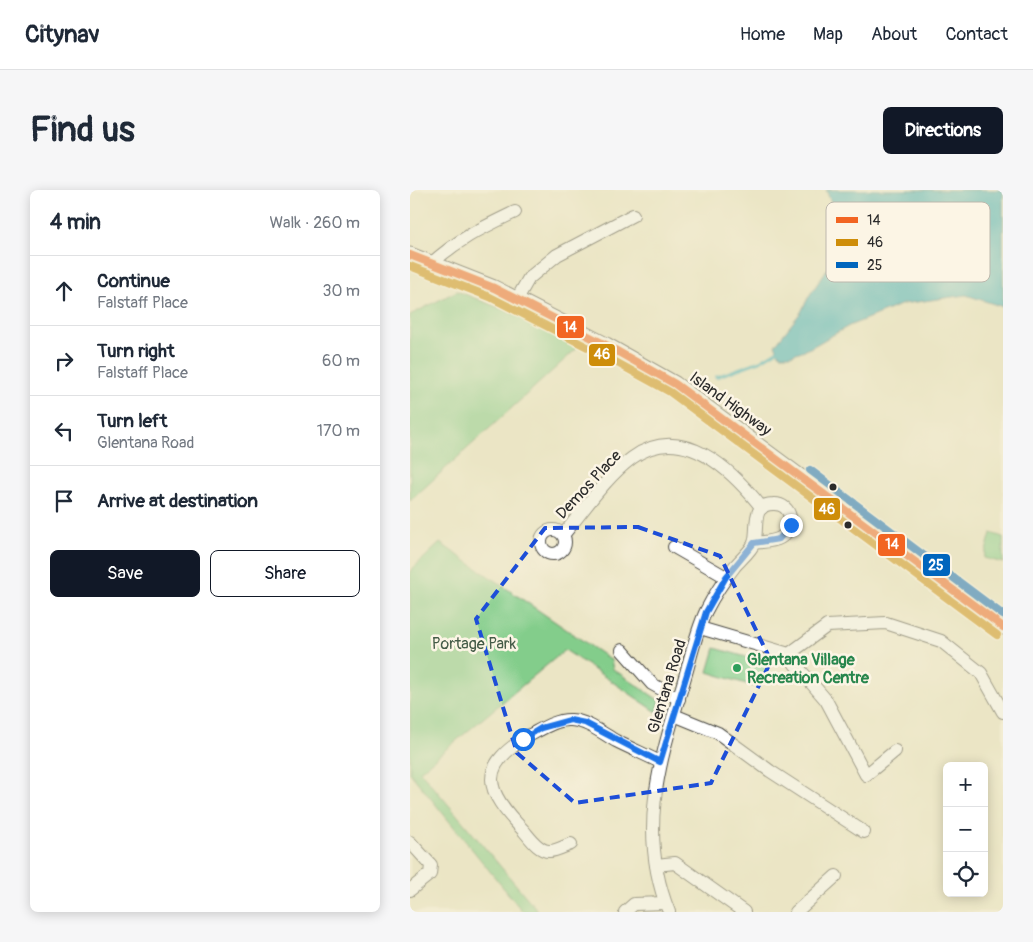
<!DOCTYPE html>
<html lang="en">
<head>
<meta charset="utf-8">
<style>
	:root { --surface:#fff; --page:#f6f6f7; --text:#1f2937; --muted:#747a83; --line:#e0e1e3; --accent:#111827 }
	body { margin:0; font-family:Pangolin,sans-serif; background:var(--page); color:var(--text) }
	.controls { position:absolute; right:15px; bottom:15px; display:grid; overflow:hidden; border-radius:8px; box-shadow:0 2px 12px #0003 }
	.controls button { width:45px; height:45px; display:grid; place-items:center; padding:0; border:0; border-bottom:1px solid var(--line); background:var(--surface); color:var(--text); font:25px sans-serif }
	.stop { position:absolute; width:15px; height:15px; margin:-11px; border:4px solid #1a73e8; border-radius:50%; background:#fff }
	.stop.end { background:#1a73e8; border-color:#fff; box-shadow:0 1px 5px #0008 }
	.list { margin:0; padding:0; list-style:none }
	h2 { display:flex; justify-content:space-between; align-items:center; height:65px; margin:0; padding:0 20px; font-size:21px }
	h2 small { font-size:16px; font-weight:400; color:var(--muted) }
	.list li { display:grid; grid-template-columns:32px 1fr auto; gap:15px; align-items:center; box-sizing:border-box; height:70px; padding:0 20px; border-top:1px solid var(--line) }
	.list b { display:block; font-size:19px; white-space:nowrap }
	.list p { margin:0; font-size:16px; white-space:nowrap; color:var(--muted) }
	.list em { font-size:16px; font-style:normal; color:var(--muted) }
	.actions { display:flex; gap:10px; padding:15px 20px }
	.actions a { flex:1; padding:11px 0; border:1px solid var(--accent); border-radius:8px; text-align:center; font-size:18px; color:var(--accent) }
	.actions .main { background:var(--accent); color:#fff }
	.icon { flex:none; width:28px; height:28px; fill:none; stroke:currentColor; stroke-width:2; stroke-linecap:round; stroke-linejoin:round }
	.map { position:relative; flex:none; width:593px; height:722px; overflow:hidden; border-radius:8px }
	header { display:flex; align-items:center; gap:30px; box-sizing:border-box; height:70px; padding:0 25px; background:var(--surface); border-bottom:1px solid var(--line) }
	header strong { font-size:24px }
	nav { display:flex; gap:28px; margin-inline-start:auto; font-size:18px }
	.intro { display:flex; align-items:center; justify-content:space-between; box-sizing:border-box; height:120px; padding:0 30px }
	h1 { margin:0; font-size:35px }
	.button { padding:12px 22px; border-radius:8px; background:var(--accent); color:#fff; font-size:18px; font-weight:700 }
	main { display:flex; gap:30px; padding:0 30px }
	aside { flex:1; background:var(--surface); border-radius:8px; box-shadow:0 2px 12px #0003 }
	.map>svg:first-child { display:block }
	.green { fill:#83cd8b; stroke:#577c5b }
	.water { fill:#43b1bf; stroke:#376e75 }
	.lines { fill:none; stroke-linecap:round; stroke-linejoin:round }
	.stream { stroke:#43b1bf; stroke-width:3 }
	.minor-casing { stroke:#484742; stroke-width:14 }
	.major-casing { stroke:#484742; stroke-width:17 }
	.minor { stroke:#fff; stroke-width:12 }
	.major { stroke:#fff; stroke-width:15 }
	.bus-1-casing { stroke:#fcf5e5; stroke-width:11 }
	.bus-2-casing { stroke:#fcf5e5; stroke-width:11 }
	.bus-3-casing { stroke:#fcf5e5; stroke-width:11 }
	.bus-1 { stroke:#f26522; stroke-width:8 }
	.bus-2 { stroke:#ce8d09; stroke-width:8 }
	.bus-3 { stroke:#0065bd; stroke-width:8 }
	.route { stroke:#1a73e8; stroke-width:6 }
	.marked { fill:none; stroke:#1d4ed8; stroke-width:4; stroke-dasharray:10 6; stroke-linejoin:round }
	.bus-dot { fill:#2b2b2b; stroke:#fcf5e5; stroke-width:2 }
	.leisure-dot { fill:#2e9e5b; stroke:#fcf5e5; stroke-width:2 }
	.labels { text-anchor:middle; stroke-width:5; stroke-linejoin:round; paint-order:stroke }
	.street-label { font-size:16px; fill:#2b2b2b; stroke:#fcf5e5 }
	.park-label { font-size:16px; fill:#455c48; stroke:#fcf5e5 }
	.leisure-label { font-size:16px; font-weight:bold; fill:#27864d; stroke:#fcf5e5; text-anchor:start }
	.key { fill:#fcf5e5; stroke:#bdb8ad; stroke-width:1 }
	.key-label { font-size:14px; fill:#2b2b2b }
	.line-badge { stroke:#fcf5e5; stroke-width:2 }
	.badge-label { font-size:14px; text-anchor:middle; font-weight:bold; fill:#fff }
</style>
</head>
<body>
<header>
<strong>Citynav</strong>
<nav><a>Home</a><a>Map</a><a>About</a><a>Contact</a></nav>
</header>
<div class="intro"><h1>Find us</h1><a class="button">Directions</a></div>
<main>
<aside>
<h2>4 min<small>Walk · 260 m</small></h2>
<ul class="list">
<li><svg class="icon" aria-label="ahead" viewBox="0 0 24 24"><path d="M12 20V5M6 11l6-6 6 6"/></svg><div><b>Continue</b><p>Falstaff Place</p></div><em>30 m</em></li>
<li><svg class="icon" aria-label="right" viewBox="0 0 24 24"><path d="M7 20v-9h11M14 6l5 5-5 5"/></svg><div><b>Turn right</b><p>Falstaff Place</p></div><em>60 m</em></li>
<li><svg class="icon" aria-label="left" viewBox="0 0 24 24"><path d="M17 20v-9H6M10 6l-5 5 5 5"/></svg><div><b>Turn left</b><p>Glentana Road</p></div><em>170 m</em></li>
<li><svg class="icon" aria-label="arrive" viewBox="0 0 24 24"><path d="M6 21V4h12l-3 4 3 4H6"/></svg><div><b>Arrive at destination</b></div></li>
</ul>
<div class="actions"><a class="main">Save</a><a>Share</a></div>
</aside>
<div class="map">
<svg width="593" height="722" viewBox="0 0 593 722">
	<rect width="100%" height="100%" fill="#fcf5e5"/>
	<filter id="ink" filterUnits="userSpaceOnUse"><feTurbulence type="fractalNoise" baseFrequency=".02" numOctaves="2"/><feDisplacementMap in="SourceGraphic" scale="10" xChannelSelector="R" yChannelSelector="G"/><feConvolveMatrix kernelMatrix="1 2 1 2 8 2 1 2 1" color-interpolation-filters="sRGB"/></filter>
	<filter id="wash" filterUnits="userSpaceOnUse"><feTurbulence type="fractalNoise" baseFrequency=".0096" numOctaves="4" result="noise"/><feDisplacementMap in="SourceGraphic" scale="20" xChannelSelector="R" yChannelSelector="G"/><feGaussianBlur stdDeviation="1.12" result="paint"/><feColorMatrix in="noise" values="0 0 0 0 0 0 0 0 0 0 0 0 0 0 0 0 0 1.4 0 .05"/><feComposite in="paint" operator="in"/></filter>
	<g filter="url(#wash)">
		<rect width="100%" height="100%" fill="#ebe5c5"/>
		<!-- green -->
		<g class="green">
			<path d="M47 101 174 152 0 311V125Z"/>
			<path d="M581 343 593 347V373L574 368Z"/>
			<path d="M30 353 201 470 203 479 250 511 247 522 155 460 10 581 129 722H113L0 583V381Z"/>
			<path d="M305 458 357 473 349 498 298 482Z"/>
		</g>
		<!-- water -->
		<path class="water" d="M416 0H593V117L556 105 493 114 439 136 400 158 381 165H370L365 155 391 122 399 106 432 57 428 29Z"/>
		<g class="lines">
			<!-- stream -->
			<path class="stream" d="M306 187 350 171 371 158"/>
		</g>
	</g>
	<g filter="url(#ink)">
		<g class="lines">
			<defs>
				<g id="minor">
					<path d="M21 74C48 49 72 38 105 22"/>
					<path d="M107 109 119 88 147 65 223 25"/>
					<circle cx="143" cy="352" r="12"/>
					<path d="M153 345C174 320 195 288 222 268 272 231 322 280 352 318"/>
					<path d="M264 357 316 387"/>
					<path d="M290 438 379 464 417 436 476 433 531 451 571 483 593 522"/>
					<path d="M212 460 242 494 269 509"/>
					<path d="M379 464 385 474 416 510 456 585 485 561"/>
					<path d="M264 525 308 543 360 581 454 642"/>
					<path d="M0 652 21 675 20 684 0 700"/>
					<path d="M161 654C155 656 146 661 140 661 129 662 120 648 114 641 74 600 66 576 122 544 133 538 148 529 161 530 177 531 192 543 206 551 220 558 236 565 250 572"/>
					<path d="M246 675 265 673 334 722"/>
					<path d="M215 722 224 714 255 713"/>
					<path d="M259 722C227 643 249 574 272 497 280 472 285 444 296 421 304 405 314 390 325 376 330 370 341 361 344 353 349 339 340 314 363 314 383 313 386 339 370 348 363 352 351 352 344 353"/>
					<path d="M386 722 426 686"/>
				</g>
				<path id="major" d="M0 65 84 98 196 155 265 194 593 437"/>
			</defs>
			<!-- minor casing -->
			<use href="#minor" class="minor-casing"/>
			<!-- major casing -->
			<use href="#major" class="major-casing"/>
			<!-- minor -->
			<use href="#minor" class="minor"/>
			<!-- major -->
			<use href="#major" class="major"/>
			<defs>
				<path id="bus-1" d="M0 65 84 98 196 155 265 194 593 437"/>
				<path id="bus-2" d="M0 76 80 107 191 164 260 202 587 445"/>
				<path id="bus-3" d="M400 280 593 425"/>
			</defs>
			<!-- bus-1 casing -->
			<use href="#bus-1" class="bus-1-casing"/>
			<!-- bus-2 casing -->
			<use href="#bus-2" class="bus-2-casing"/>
			<!-- bus-3 casing -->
			<use href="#bus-3" class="bus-3-casing"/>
			<!-- bus-1 -->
			<use href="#bus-1" class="bus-1"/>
			<!-- bus-2 -->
			<use href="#bus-2" class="bus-2"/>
			<!-- bus-3 -->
			<use href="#bus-3" class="bus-3"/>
		</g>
	</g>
	<g class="lines" filter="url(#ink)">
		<!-- route -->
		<path class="route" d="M113 549 131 538 160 530 175 533 250 572 296 422 316 387 344 353 369 349 381 335"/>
	</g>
	<!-- marked area -->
	<path d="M0 0H593V722H0ZM228 337 310 366 361 471 301 593 165 613 107 563 66 429 135 338Z" fill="#ebe5c5" fill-opacity=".55" fill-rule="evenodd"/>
	<path class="marked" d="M228 337 310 366 361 471 301 593 165 613 107 563 66 429 135 338Z"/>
	<!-- markers -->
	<g class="bus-dot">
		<circle cx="423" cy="297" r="4.5"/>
		<circle cx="438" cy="335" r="4.5"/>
	</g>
	<circle class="leisure-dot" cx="327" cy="478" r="5"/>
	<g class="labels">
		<!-- street labels -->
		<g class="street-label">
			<text transform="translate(321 213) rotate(36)" y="6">Island Highway</text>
			<text transform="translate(178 294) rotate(-47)" y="6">Demos Place</text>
			<text transform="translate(256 496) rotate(-73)" y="6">Glentana Road</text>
		</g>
		<!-- park labels -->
		<g class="park-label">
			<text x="64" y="459">Portage Park</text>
		</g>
		<!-- leisure labels -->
		<g class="leisure-label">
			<text x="337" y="475">Glentana Village<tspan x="337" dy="18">Recreation Centre</tspan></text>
		</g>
	</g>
	<!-- legend -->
	<rect x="416" y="12" width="164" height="80" rx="8" class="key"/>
	<rect x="426" y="27" width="22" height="6" fill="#f26522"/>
	<rect x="426" y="49" width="22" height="7" fill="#ce8d09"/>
	<rect x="426" y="72" width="22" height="6" fill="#0065bd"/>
	<g class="key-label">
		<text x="457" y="35">14</text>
		<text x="457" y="57">46</text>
		<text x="457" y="80">25</text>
	</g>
	<g class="line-badge">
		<rect x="146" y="125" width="29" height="24" rx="5" fill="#f26522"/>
		<rect x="178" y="153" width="28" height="24" rx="5" fill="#ce8d09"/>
		<rect x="403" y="307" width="28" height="24" rx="5" fill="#ce8d09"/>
		<rect x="467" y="343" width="29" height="24" rx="5" fill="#f26522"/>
		<rect x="512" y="363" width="29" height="24" rx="5" fill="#0065bd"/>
	</g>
	<g class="badge-label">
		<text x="160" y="142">14</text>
		<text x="192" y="169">46</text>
		<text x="417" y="324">46</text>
		<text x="482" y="359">14</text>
		<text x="526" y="380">25</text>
	</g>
</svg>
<div class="controls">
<button>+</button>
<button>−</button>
<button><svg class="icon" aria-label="locate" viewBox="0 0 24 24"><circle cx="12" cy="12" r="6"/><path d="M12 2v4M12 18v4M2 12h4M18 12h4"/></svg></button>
</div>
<div class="stop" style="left:113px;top:549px"></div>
<div class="stop end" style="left:381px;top:335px"></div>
</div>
</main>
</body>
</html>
